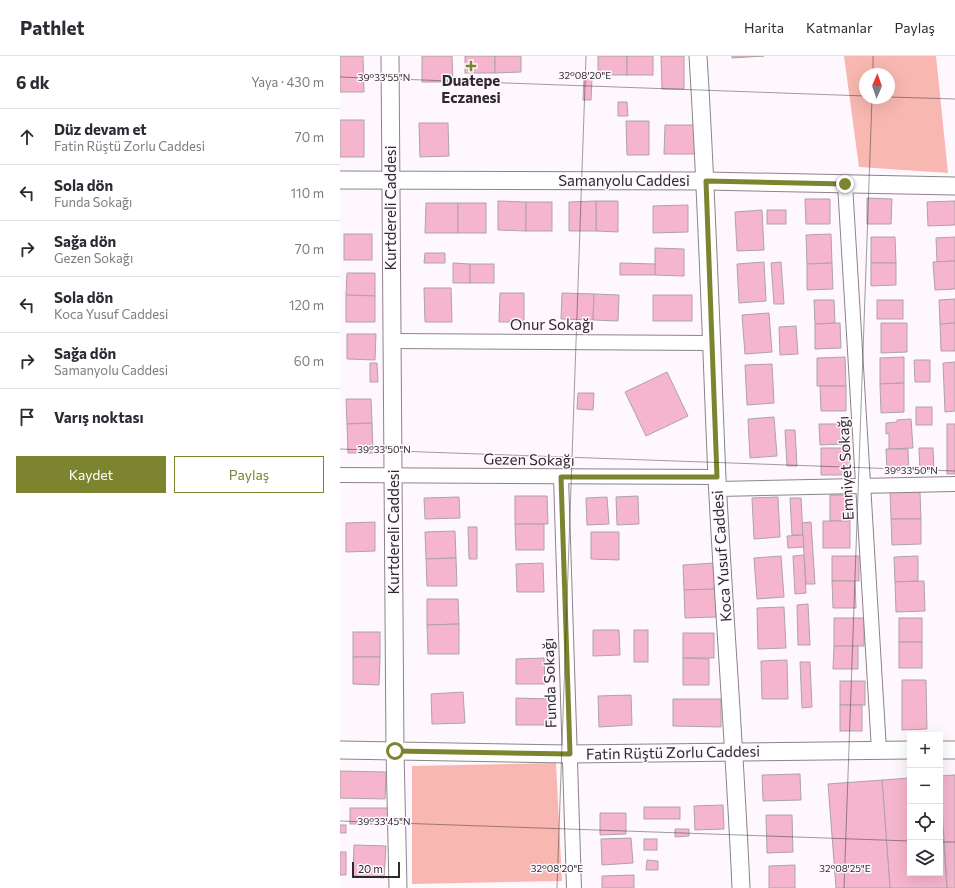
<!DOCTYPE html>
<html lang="tr">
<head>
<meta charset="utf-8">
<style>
	:root { --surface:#fff; --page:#f2f2f3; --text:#2b2b33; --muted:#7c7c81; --line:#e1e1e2; --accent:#7c842f }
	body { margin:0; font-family:Commissioner,sans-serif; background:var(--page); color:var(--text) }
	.controls { position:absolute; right:12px; bottom:12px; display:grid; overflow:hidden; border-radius:0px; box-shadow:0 4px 16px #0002 }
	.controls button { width:36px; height:36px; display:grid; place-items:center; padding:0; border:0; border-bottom:1px solid var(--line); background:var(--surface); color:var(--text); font:20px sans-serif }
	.compass { position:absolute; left:519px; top:12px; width:36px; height:36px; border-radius:50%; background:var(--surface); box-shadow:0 4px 16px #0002; rotate:2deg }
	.scale { position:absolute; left:12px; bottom:10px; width:48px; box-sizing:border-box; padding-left:4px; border:2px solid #2d292d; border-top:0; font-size:11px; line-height:14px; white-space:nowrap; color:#2d292d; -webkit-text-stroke:3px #fef8fe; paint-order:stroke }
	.stop { position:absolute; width:12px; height:12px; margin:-9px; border:3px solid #7c842f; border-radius:50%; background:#fff }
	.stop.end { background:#7c842f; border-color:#fff; box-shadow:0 1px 4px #0008 }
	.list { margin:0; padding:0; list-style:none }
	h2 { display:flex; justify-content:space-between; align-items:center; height:52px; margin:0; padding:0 16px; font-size:17px }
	h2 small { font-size:13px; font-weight:400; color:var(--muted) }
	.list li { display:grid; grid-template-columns:26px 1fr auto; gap:12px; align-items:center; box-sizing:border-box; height:56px; padding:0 16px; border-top:1px solid var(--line) }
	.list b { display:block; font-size:15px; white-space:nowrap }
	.list p { margin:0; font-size:13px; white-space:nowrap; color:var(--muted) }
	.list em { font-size:13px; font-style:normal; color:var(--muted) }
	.actions { display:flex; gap:8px; padding:12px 16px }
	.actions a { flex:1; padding:9px 0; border:1px solid var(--accent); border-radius:0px; text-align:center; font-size:14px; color:var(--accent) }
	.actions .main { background:var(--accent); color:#fff }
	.icon { flex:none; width:22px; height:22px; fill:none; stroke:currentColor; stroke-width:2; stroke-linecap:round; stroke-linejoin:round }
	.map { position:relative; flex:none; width:615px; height:832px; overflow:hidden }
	header { display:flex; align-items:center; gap:24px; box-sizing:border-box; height:56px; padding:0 20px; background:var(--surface); border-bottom:1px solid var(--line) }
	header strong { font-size:19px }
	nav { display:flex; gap:22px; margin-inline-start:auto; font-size:14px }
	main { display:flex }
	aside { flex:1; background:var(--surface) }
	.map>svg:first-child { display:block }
	.green { fill:#f8b7b1; fill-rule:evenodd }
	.building { fill:#f5b5cd; stroke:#afa2a7 }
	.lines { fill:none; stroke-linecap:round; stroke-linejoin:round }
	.minor-casing { stroke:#8c838c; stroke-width:16 }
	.tertiary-casing { stroke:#8c838c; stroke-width:19 }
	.minor { stroke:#fff; stroke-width:14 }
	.tertiary { stroke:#fff; stroke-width:17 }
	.route { stroke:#7c842f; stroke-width:5 }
	.ticks { fill:none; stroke:#2d292d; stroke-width:1; stroke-opacity:0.45 }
	.poi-dot { fill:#7c842f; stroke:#fef8fe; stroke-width:1.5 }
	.labels { text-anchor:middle; stroke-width:3; stroke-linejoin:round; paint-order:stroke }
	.poi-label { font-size:15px; font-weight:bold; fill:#2d292d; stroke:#fef8fe }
	.street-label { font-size:15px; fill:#2d292d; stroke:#fef8fe }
	.ticks-label { font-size:10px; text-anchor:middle; fill:#2d292d; stroke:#fef8fe; stroke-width:3; stroke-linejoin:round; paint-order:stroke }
</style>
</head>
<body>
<header>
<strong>Pathlet</strong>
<nav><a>Harita</a><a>Katmanlar</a><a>Paylaş</a></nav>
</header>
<main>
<aside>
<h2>6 dk<small>Yaya · 430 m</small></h2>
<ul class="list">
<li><svg class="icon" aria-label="ahead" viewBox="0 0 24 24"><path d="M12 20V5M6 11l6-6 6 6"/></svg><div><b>Düz devam et</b><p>Fatin Rüştü Zorlu Caddesi</p></div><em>70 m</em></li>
<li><svg class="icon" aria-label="left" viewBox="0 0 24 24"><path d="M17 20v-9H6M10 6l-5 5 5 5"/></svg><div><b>Sola dön</b><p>Funda Sokağı</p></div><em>110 m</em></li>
<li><svg class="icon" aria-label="right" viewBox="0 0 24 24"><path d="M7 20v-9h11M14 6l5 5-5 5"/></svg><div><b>Sağa dön</b><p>Gezen Sokağı</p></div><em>70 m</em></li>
<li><svg class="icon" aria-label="left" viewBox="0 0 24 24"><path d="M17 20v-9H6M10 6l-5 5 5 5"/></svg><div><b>Sola dön</b><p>Koca Yusuf Caddesi</p></div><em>120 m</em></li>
<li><svg class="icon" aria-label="right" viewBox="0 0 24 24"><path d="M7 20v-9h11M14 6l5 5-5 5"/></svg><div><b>Sağa dön</b><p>Samanyolu Caddesi</p></div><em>60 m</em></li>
<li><svg class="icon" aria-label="arrive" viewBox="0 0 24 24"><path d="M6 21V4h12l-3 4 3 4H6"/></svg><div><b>Varış noktası</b></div></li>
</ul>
<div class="actions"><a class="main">Kaydet</a><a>Paylaş</a></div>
</aside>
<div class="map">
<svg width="615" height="832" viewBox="0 0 615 832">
	<rect width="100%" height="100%" fill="#fef8fe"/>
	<!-- green -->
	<g class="green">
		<path d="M504 0H596L608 117 519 111ZM525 18H549V42H525Z"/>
		<path d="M216 707 222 825 72 828V710Z"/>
	</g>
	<!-- building -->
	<g class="building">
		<path d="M0 0H23L24 36H0Z"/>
		<path d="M82 0H112L113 26H82Z"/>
		<rect x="125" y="0" width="30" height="17"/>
		<path d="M155 0H181V16L155 17Z"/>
		<rect x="258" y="0" width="29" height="19"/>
		<rect x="287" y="0" width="26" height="19"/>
		<path d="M321 0H344V33H322Z"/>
		<path d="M392 0H424L392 2Z"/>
		<path d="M244 23H252L251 44H243Z"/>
		<path d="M278 46H287L288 60H278Z"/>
		<rect x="0" y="64" width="24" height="37"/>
		<path d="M286 65H309V99H287Z"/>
		<path d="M79 67H108L109 100 80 101Z"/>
		<path d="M325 69H355V98H324Z"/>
		<path d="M527 142 552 143 551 168H527Z"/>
		<path d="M465 143H490V168H466Z"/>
		<path d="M158 145 186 146V175L158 174Z"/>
		<path d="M256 145H278V176L256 175Z"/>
		<path d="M256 145V175H229V146Z"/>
		<path d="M615 145V169L588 170 587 146Z"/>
		<rect x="186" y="146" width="26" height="29"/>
		<path d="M86 147H118V177H85Z"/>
		<rect x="118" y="147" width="28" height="30"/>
		<path d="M348 149V176L313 177V150Z"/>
		<path d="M422 154 424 194 397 195 395 156Z"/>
		<rect x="427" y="154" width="19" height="14"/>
		<rect x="4" y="178" width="28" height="26"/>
		<path d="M491 178 492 207 467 208 466 179Z"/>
		<path d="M531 181H555L556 207H531Z"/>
		<path d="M615 181V205L597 206 596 182Z"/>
		<path d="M315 192 344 193V220L315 219Z"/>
		<path d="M85 197H105V207H84Z"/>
		<path d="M615 205V233L595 234 593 206Z"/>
		<path d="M424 206 426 245 399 247 397 208Z"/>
		<path d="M441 206 444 248H434L431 207Z"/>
		<path d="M113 207 130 208V227H113Z"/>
		<path d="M280 207 315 208V219H280Z"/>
		<path d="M492 207 493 233 467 234V208Z"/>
		<path d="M531 207H556V229L531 230Z"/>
		<rect x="130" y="208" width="24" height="19"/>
		<path d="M7 217H35V240L6 239Z"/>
		<path d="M84 232H111L112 266H85Z"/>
		<path d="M160 237H184V266H159Z"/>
		<path d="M222 237 254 238 253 264 221 263Z"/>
		<path d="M254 238 279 239 278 265 253 264Z"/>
		<path d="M6 239 35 240V266H6Z"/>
		<rect x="313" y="239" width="39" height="26"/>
		<path d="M615 243V267L600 268 599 244Z"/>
		<path d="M474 244H494L495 267 475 268Z"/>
		<rect x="537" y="244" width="26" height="19"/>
		<path d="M429 257 432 296 405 298 402 259Z"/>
		<path d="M500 267 501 292 475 293V268Z"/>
		<path d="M541 267H567V296L541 297Z"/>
		<path d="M615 267V295H601L600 268Z"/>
		<path d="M456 270 458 298 440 299 439 271Z"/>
		<path d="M7 278H36L35 304 7 303Z"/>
		<path d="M505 301 506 330H477V302Z"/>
		<path d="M564 301V327L540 328V302Z"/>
		<path d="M574 304H590V326H575Z"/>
		<path d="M615 306V355L605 356 603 307Z"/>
		<path d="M30 307H37L38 326H30Z"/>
		<path d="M432 308 434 347 407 349 405 309Z"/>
		<path d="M327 316 348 360 306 380 285 336Z"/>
		<path d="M564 327V356L541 357 540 328Z"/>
		<path d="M480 330H506V355H481Z"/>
		<path d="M238 337H254L253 354 237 353Z"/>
		<path d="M6 343H31L32 367 7 368Z"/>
		<rect x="576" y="351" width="16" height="18"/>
		<path d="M434 361 437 400 410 402 408 363Z"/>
		<path d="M571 363 573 392 549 393V377L546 378V367L557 366V364Z"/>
		<path d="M32 367 33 397H8L7 368Z"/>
		<path d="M479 368H504V388L480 389Z"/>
		<rect x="607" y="368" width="8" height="50"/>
		<path d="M445 374H455L457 410H447Z"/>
		<path d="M481 392H509L510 419H481Z"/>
		<path d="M579 392H593L594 415 580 416Z"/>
		<path d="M546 393H568L569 416H547Z"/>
		<path d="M550 436H580L581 463H551Z"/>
		<path d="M490 439H511L510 465H490Z"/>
		<path d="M175 440H207L208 468H175Z"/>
		<path d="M298 440 299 468 277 469 276 441Z"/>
		<path d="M119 441 120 462 85 463 84 442Z"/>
		<path d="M267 441 269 468 247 469 246 442Z"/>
		<path d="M438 441 440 481 414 483 412 442Z"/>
		<path d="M450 442H461L463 479H452Z"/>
		<path d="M551 463H581V488L552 489Z"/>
		<rect x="483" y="465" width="27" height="27"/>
		<path d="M35 466V495L6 496V467Z"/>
		<path d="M471 466 475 528H466L462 467Z"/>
		<path d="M175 468H204V494H176Z"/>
		<path d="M128 471H137V503H129Z"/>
		<path d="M115 475 116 502 86 503 85 476Z"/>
		<path d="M251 476H279V504L251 503Z"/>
		<path d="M463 479 464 491 448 492 447 480Z"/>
		<path d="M464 499 466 537 455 538 453 500Z"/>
		<path d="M441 500 444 541 417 543 414 502Z"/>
		<rect x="492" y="500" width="27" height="25"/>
		<path d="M578 500V525L555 526 554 501Z"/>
		<path d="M116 502 117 530H87L86 503Z"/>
		<path d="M203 507 204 536H177L176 508Z"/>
		<path d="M374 507 375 533 344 534 343 509Z"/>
		<path d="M492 525H515L516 552H493Z"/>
		<path d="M584 525 585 555 556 556 555 526Z"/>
		<path d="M375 533 376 561 345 562 344 534Z"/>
		<path d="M87 543H118L119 568 87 569Z"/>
		<path d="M468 548 470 589H458L457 549Z"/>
		<path d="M444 551 446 592 418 593 417 552Z"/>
		<rect x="494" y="562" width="30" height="28"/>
		<rect x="559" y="562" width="23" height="24"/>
		<path d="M119 568V598H88L87 569Z"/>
		<path d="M253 574H279L280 599 253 600Z"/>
		<rect x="294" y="574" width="14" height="32"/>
		<rect x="13" y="576" width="27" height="25"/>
		<rect x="343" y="577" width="31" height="25"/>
		<rect x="559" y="586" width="23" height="26"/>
		<path d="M494 590H518V613H493Z"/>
		<path d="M13 601H40L39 629 13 628Z"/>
		<path d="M204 602 205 628H176V603Z"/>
		<path d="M343 602 369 603V629H343Z"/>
		<path d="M447 604 448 643H422L421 605Z"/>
		<path d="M460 606H470L472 651 462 652Z"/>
		<path d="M562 624H586L587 673 562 674Z"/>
		<rect x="500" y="625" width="25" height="24"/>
		<path d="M123 636 125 667 92 668 91 638Z"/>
		<path d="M291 639 292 669 259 671 258 640Z"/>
		<path d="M176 642 211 643V669H176Z"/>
		<path d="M333 643H381V671L333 670Z"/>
		<rect x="500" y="649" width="22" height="26"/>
		<path d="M0 715 46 716 45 743 0 742Z"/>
		<path d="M460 718 461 744 423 745 422 719Z"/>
		<path d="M615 719V832H607L600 720Z"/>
		<path d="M570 722V817H600V739L607 832H550L542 724Z"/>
		<path d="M542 724 550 832H496L488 728Z"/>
		<path d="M383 749 384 773 355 774 354 750Z"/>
		<rect x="304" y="751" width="36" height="12"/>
		<rect x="10" y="752" width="38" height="16"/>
		<path d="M260 757H286V778L260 779Z"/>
		<path d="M426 759H452L453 796 427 797Z"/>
		<rect x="0" y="769" width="6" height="8"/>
		<path d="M335 773H349V780L335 781Z"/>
		<path d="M291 782 293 807 262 809 261 783Z"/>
		<rect x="304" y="783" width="13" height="11"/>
		<path d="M14 789 46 790 44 822 13 820Z"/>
		<rect x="0" y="796" width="6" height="23"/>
		<path d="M307 804 318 805V814H306Z"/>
		<path d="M455 809V832H429V810Z"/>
		<path d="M294 819V832H262V820Z"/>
	</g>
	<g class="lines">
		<defs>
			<g id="minor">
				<path d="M505 128 539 694"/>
				<path d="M52 285 372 287"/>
				<path d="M0 419 377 421"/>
				<path d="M221 421 234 832"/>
				<path d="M378 433 615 428"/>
			</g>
			<g id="tertiary">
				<path d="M50 0 55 695 58 832"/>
				<path d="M358 0C367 141 371 282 377 422 384 559 395 695 401 832"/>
				<path d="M0 124 366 125 615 130"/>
				<path d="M0 694 229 698 570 694"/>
				<path d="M600 694H615"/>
			</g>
		</defs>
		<!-- minor casing -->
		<use href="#minor" class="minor-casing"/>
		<!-- tertiary casing -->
		<use href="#tertiary" class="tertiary-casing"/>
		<!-- minor -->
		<use href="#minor" class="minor"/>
		<!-- tertiary -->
		<use href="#tertiary" class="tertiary"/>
	</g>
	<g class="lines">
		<!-- route -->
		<path class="route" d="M55 695 230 698 221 421H377L366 125 505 128"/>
	</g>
	<!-- ticks -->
	<path class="ticks" d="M533 18V0M0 21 525 40M549 41 615 43M0 393 615 415M0 765 570 785M600 786H615M217 832 246 0M504 832 532 42"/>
	<!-- markers -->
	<path class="poi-dot" d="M129 4h4v4h4v4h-4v4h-4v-4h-4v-4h4z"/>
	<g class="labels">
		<!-- poi labels -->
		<g class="poi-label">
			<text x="131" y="30">Duatepe<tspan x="131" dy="17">Eczanesi</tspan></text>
		</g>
		<!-- street labels -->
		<g class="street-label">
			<text x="284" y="130">Samanyolu Caddesi</text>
			<text transform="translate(51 152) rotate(-90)" y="5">Kurtdereli Caddesi</text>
			<text x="212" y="274">Onur Sokağı</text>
			<text transform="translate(189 404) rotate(1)" y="5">Gezen Sokağı</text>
			<text transform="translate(506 412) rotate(-93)" y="5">Emniyet Sokağı</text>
			<text transform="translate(54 476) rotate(-90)" y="5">Kurtdereli Caddesi</text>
			<text transform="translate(382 500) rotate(-94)" y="5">Koca Yusuf Caddesi</text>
			<text transform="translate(210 627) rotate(-92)" y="5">Funda Sokağı</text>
			<text transform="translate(333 697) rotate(-1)" y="5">Fatin Rüştü Zorlu Caddesi</text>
		</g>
	</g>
	<g class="ticks-label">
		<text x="245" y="23">32°08'20"E</text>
		<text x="44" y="25">39°33'55"N</text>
		<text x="44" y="397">39°33'50"N</text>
		<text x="571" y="418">39°33'50"N</text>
		<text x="44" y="769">39°33'45"N</text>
		<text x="217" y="816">32°08'20"E</text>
		<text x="505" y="816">32°08'25"E</text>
	</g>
</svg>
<div class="controls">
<button>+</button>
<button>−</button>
<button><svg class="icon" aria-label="locate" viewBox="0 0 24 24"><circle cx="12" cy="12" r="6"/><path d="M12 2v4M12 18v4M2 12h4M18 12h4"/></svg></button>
<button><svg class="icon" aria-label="layers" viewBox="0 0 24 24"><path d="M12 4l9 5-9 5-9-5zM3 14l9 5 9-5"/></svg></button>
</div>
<svg class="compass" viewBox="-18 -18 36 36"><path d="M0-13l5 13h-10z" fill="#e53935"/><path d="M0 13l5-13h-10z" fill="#7c7c81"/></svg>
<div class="scale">20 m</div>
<div class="stop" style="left:55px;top:695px"></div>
<div class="stop end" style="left:505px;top:128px"></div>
</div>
</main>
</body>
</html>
